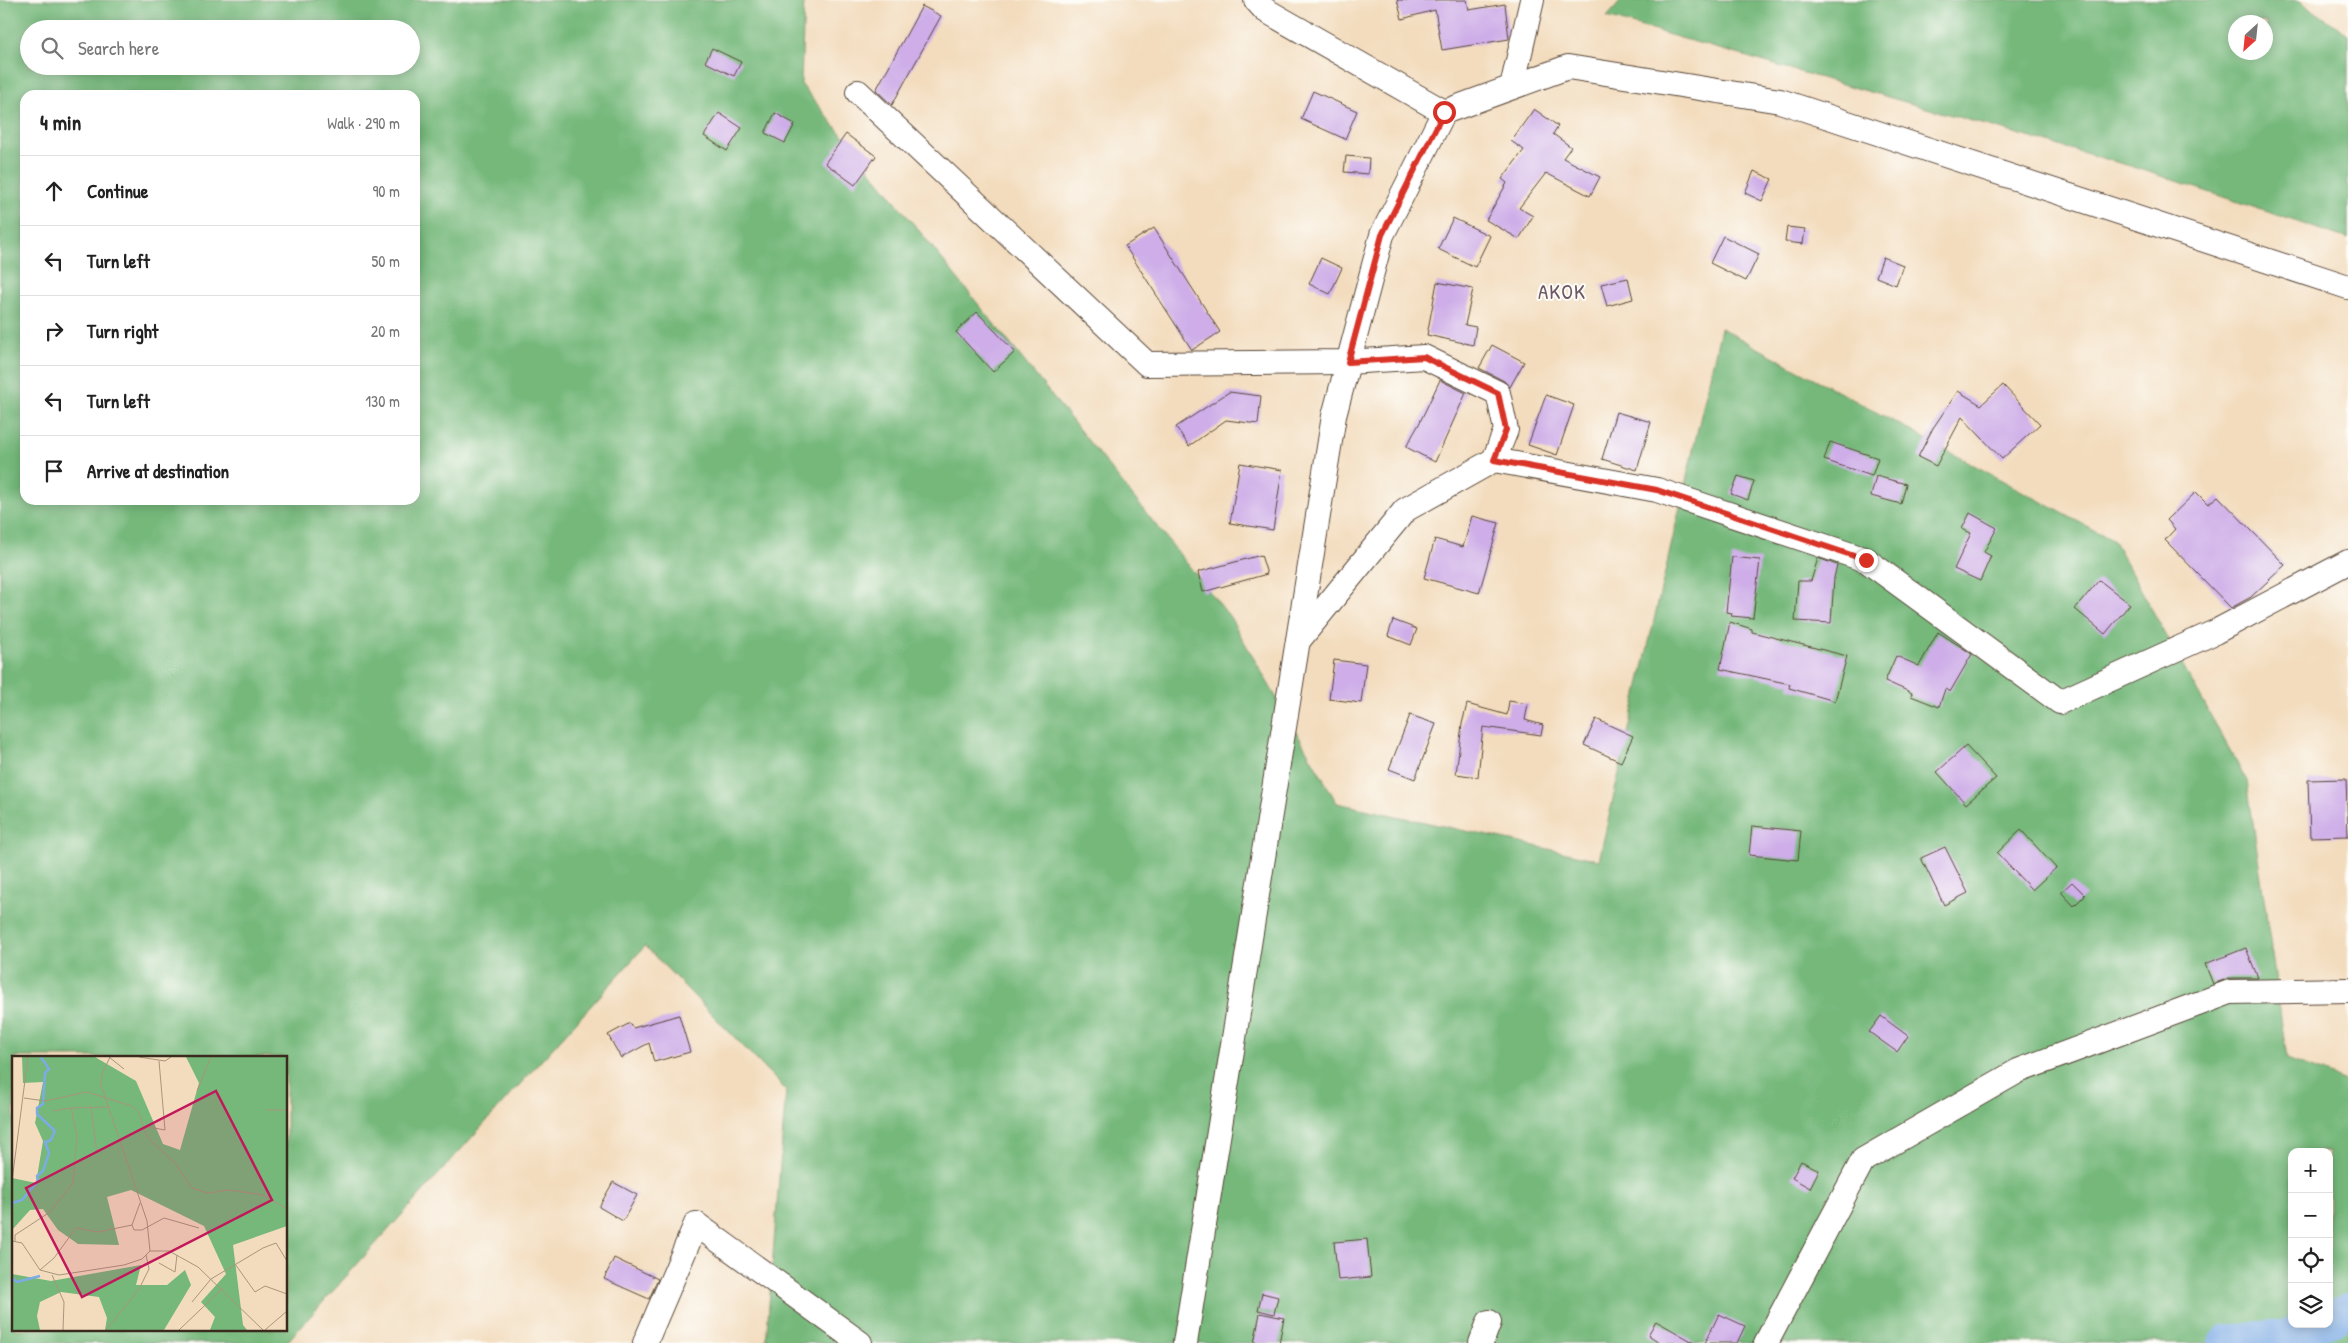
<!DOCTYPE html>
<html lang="en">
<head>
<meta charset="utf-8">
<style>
	:root { --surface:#fff; --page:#f6f6f6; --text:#222; --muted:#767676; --line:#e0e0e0 }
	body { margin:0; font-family:"Patrick Hand",sans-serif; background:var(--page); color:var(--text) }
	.controls { position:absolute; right:15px; bottom:15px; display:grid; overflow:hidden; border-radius:10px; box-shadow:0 2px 12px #0003 }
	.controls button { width:45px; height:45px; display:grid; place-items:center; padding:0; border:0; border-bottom:1px solid var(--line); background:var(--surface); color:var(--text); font:25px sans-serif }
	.compass { position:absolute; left:2228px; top:15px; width:45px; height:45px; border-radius:50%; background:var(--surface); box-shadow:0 2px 12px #0003; rotate:207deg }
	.stop { position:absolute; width:15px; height:15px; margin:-11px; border:4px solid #d93025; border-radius:50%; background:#fff }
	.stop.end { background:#d93025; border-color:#fff; box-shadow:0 1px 5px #0008 }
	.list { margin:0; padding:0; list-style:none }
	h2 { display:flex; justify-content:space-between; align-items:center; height:65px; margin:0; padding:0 20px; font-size:21px }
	h2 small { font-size:16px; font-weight:400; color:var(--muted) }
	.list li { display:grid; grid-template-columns:32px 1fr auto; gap:15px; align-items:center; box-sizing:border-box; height:70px; padding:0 20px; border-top:1px solid var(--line) }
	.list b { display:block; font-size:19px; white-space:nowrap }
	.list em { font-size:16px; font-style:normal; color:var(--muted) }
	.icon { flex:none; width:28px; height:28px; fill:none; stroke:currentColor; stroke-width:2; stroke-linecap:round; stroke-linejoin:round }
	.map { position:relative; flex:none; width:2348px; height:1343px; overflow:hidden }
	.search { position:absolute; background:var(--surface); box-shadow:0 2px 12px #0003; left:20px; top:20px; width:400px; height:55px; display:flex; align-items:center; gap:12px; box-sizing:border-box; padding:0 18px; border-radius:28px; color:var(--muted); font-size:19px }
	.panel { position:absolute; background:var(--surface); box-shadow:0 2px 12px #0003; left:20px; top:90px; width:400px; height:415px; border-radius:15px }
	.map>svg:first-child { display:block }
	.forest { fill:#75b87a; stroke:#58714c; fill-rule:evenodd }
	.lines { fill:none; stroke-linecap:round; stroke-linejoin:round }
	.river { stroke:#7cabe6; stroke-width:36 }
	.building { fill:#ceade8 }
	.street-casing { stroke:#574536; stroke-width:26 }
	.street { stroke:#fff; stroke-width:24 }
	.route { stroke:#d93025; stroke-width:6 }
	.labels { text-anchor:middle; stroke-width:4; stroke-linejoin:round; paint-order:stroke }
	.quarter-label { font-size:21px; letter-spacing:1px; fill:#6e5865; stroke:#fdfcf7 }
	.inset-river { fill:none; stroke:#7cabe6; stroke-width:2.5 }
	.inset-road { fill:none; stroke:#a9957d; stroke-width:1 }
	.view { fill:#c2185b; fill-opacity:0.15; stroke:#c2185b; stroke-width:2.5 }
	.inset-edge { fill:none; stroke:#3b2a1e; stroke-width:2.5 }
</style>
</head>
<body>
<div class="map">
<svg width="2348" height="1343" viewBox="0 0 2348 1343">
	<rect width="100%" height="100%" fill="#fdfcf7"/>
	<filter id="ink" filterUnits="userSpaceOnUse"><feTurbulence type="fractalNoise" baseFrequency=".02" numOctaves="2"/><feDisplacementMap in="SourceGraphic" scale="10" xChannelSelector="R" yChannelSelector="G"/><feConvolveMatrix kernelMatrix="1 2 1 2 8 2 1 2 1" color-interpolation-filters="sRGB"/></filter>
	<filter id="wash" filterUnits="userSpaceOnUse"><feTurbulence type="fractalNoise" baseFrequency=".0096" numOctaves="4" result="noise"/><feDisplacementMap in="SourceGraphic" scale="20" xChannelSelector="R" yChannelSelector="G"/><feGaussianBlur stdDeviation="1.12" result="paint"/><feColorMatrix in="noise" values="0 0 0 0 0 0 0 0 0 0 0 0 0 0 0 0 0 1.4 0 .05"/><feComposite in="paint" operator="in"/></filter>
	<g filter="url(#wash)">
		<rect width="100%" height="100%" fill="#f3dcbd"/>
		<!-- forest -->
		<g class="forest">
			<path d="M0 0H804L801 84 1230 617 1337 803 1599 860 1721 328 2114 541 2247 781 2287 1059 2348 1082V1343H766L786 1090 645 946 286 1343H0ZM29 29H411V66H29ZM25 95H415V500H25ZM14 1057H286V1329H14ZM2292 1152H2329V1324H2292Z"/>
			<path d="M1622 0H2298L2348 34V239L2137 168 1607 17ZM2236 22H2266V52H2236Z"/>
		</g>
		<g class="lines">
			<!-- river -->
			<g class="river">
				<path d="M2329 1320 2348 1311"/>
				<path d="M2227 1343 2254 1339H2286L2319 1324"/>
			</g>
		</g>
		<g id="blocks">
			<!-- building -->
			<g class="building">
				<path d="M1397 0H1467L1469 10 1505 4 1509 39 1442 50 1435 10 1402 19Z"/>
				<path d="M922 6 941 16 892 105 876 90Z"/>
				<path d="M712 48 741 62 734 76 705 62Z"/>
				<path d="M1313 91 1357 111 1345 139 1301 119Z"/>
				<path d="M1534 109 1558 126 1553 134 1571 147 1563 158 1600 177 1590 196 1546 173 1519 208 1533 216 1519 239 1486 220 1507 183 1502 179 1524 150 1511 141Z"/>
				<path d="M719 113 742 128 727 151 704 136Z"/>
				<path d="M775 113 795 124 785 143 765 133Z"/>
				<path d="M846 134 876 156 855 185 825 163Z"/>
				<path d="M1346 156 1369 158 1368 174 1344 172Z"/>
				<path d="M1754 171 1772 179 1762 201 1745 193Z"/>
				<path d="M1453 218 1490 236 1475 267 1438 249Z"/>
				<path d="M1787 227 1805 229 1803 244 1785 242Z"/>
				<path d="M1154 228 1220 332 1192 350 1125 246Z"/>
				<path d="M1723 236 1759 254 1746 281 1710 263Z"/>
				<path d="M1883 257 1903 265 1896 285 1876 277Z"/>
				<path d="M1321 258 1342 268 1330 294 1309 284Z"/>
				<path d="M1628 278 1633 299 1607 306 1601 284Z"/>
				<path d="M1437 282 1473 289 1465 325 1476 327 1473 345 1427 335Z"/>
				<path d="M977 312 1015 352 993 372 956 332Z"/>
				<path d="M1492 345 1524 362 1510 387 1504 381 1479 368Z"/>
				<path d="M1440 380 1466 393 1435 462 1406 447 1419 424Z"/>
				<path d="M2003 385 2040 424 2002 459 1962 417 1936 466 1918 457 1933 428 1958 391 1981 405Z"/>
				<path d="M1229 392 1261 396 1258 424 1226 420 1189 446 1176 427Z"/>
				<path d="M1546 395 1574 405 1557 455 1528 445Z"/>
				<path d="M1616 412 1651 422 1637 470 1602 459Z"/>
				<path d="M1830 442 1878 458 1872 476 1824 460Z"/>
				<path d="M1240 463 1282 470 1273 530 1230 523Z"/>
				<path d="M1738 476 1754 481 1748 500 1731 494Z"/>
				<path d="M1876 476 1906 484 1901 504 1871 496Z"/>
				<path d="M2196 492 2208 504 2218 496 2285 565 2251 597 2231 608 2165 540 2175 529 2167 520Z"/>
				<path d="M1970 513 1997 528 1984 552 1991 556 1980 581 1954 569 1971 533 1962 529Z"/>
				<path d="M1472 516 1499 523 1479 593 1424 578 1435 539 1463 547Z"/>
				<path d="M1261 555 1267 574 1203 592 1198 572Z"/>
				<path d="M1732 557 1760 560 1753 618 1731 616 1732 613 1726 612Z"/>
				<path d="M1818 558 1837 565 1834 578 1831 623 1795 621 1798 581H1811Z"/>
				<path d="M2099 580 2130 604 2105 634 2075 609Z"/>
				<path d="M1393 620 1417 629 1411 645 1388 636Z"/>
				<path d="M1730 622 1752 629V632L1847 656 1835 701 1789 688 1790 684 1720 669Z"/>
				<path d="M1938 632 1972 654 1950 692 1945 689 1939 707 1911 696 1912 693 1885 681 1896 656 1919 666Z"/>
				<path d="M1334 660 1366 664 1361 703 1329 699Z"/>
				<path d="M1509 701 1528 704 1525 720 1543 725 1541 735 1483 727 1478 777 1456 774 1462 724 1467 704 1507 715Z"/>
				<path d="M1410 715 1436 724 1415 779 1389 769Z"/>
				<path d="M1596 719 1633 736 1621 762 1584 745Z"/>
				<path d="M1966 746 1996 778 1966 804 1937 772Z"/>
				<path d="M2346 779 2348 836 2310 837 2308 780Z"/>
				<path d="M1752 826 1801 831 1798 860 1749 855Z"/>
				<path d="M2021 830 2056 868 2032 890 1997 853Z"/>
				<path d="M1945 847 1968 893 1944 905 1921 858Z"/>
				<path d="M2072 882 2085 895 2074 906 2061 892Z"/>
				<path d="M2246 948 2258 978H2229L2213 984 2205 964Z"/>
				<path d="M679 1015 690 1052 654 1062 649 1043 621 1058 608 1035 630 1023 633 1028Z"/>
				<path d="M1881 1016 1908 1036 1897 1052 1869 1032Z"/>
				<path d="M1801 1161 1819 1170 1810 1188 1792 1178Z"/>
				<path d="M613 1182 637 1195 623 1221 599 1207Z"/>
				<path d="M1367 1239 1371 1277 1338 1280 1334 1242Z"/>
				<path d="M614 1258 658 1279 649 1299 604 1279Z"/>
				<path d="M1262 1293 1278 1297 1274 1314 1258 1310Z"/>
				<path d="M1260 1313 1284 1318 1279 1343H1254Z"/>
				<path d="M1719 1314 1745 1326 1737 1343H1705Z"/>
				<path d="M1656 1321 1695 1343H1661L1648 1335Z"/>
			</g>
		</g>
	</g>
	<g filter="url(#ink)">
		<use href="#blocks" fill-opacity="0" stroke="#574536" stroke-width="1"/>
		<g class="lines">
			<defs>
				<g id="street">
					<path d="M1256 0 1265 10 1444 112"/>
					<path d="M1512 87 1532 0"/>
					<path d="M858 92 1147 364 1348 362 1424 357 1498 393 1506 430 1494 460"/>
					<path d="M1298 641 1405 510 1494 460 1657 490 1866 560 2060 702 2215 632 2348 562"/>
					<path d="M645 1343 696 1224 860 1343"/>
					<path d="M1185 1343 1334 416 1382 235 1444 112 1568 67 1780 101 2348 287"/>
					<path d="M1481 1343 1489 1322"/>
					<path d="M1766 1343 1863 1160 2018 1071 2230 992 2348 990"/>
				</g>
			</defs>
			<!-- street casing -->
			<use href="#street" class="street-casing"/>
			<!-- street -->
			<use href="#street" class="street"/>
		</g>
	</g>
	<g class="lines" filter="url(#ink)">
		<!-- route -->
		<path class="route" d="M1444 112 1382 235 1348 362 1424 357 1498 393 1506 430 1494 460 1657 490 1866 560"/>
	</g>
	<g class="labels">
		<!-- quarter labels -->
		<g class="quarter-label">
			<text x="1562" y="299">AKOK</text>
		</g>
	</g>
	<!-- overview -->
	<g transform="translate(12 1056)">
		<rect width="275" height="275" fill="#f3dcbd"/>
		<path d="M10 1H83L124 25 151 88 168 94 187 27 174 1H275V170L221 189 231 269 235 274H198L203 261 189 246 214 218 192 170 119 134 95 141 107 189 66 188 46 174 31 153 18 154 0 174V122L24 127 31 85 23 67 31 26 11 27ZM129 209 124 229H155L173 214 179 229 152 274H93L95 262 87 241 49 236 28 246 25 260 28 274H0V218L39 225Z" fill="#75b87a"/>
		<path class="inset-river" d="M0 152V147L10 144 26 125 25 120 31 115 37 97 33 86 39 84 43 75 25 58V52L31 48 33 17 37 13 29 1M0 222 5 226 28 220"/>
		<path class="inset-road" d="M97 1 112 13M127 1 153 5 159 1M185 35 199 1M12 42 33 45 75 36 120 50 127 57 135 81 163 107 180 132 196 137 218 134 251 139 275 153M79 50 85 98M254 54H275M41 55 59 52M131 70 153 74 147 5M0 125 16 1M120 169 122 174H130L152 162 187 172M0 185 10 187 28 214 47 219 112 209 130 203 138 195 135 165 89 29 90 18 98 1M3 186V179L38 156 61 127 65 79 59 52 98 51M138 195H157L186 211 251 274M147 207 163 216 165 199M223 208 243 236 253 230 275 238M28 214 42 202 64 172 86 176 120 169 128 147M40 219 52 246 51 274M180 246 199 223 251 192 264 187 275 205M94 274 127 233 137 213 134 199M167 274 211 232M253 274 275 255"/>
		<path class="view" d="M204 35 260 144 70 241 14 132Z"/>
		<rect width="275" height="275" class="inset-edge"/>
	</g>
</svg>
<div class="controls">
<button>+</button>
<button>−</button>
<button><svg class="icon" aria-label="locate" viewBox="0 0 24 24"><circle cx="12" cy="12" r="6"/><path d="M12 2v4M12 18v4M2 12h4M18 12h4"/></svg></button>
<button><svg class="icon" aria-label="layers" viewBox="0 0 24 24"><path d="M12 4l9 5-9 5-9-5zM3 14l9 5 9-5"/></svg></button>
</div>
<svg class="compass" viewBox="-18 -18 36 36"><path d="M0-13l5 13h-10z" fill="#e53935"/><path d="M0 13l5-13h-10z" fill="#767676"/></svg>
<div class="stop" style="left:1444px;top:112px"></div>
<div class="stop end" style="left:1866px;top:560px"></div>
<div class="search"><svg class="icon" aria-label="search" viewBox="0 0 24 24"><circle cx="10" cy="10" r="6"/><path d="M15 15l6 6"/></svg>Search here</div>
<section class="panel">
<h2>4 min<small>Walk · 290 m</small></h2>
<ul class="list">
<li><svg class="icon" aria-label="ahead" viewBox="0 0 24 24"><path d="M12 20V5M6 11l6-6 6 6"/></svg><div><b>Continue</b></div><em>90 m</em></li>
<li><svg class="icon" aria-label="left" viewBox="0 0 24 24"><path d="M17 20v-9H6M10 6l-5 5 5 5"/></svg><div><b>Turn left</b></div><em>50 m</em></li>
<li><svg class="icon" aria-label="right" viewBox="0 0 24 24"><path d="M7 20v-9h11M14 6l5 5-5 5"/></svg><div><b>Turn right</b></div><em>20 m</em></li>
<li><svg class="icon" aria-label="left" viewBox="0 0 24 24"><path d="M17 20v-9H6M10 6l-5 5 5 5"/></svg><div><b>Turn left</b></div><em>130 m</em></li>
<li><svg class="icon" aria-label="arrive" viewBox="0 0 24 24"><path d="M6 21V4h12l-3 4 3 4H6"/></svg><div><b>Arrive at destination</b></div></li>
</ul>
</section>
</div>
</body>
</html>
